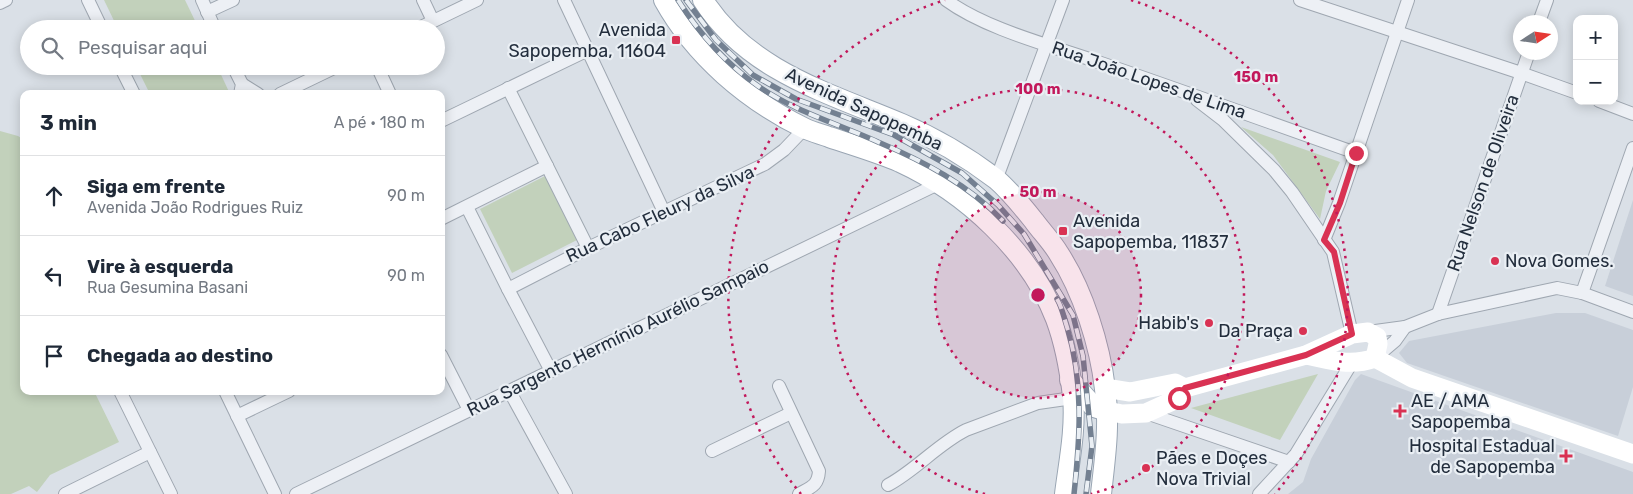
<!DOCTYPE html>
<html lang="pt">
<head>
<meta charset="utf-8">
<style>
	:root { --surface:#fff; --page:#f2f2f3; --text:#1f2937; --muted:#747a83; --line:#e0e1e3 }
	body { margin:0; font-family:Rubik,sans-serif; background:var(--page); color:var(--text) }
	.controls { position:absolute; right:15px; top:15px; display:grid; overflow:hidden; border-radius:10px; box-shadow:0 2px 12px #0003 }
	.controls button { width:45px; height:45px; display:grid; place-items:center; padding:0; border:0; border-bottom:1px solid var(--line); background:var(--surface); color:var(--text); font:25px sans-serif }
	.compass { position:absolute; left:1513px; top:15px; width:45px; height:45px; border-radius:50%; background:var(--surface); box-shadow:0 2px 12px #0003; rotate:78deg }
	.stop { position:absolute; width:15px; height:15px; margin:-11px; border:4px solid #d93253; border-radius:50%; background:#fff }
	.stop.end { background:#d93253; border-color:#fff; box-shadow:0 1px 5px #0008 }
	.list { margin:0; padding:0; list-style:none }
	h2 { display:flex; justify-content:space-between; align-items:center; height:65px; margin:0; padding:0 20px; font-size:21px }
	h2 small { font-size:16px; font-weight:400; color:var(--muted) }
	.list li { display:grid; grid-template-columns:32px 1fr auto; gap:15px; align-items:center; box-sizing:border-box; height:80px; padding:0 20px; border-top:1px solid var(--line) }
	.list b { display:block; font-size:19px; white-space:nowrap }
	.list p { margin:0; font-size:16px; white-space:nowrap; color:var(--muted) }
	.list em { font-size:16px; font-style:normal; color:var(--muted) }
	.icon { flex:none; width:28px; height:28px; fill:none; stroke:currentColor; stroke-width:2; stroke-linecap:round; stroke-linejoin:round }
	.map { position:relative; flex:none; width:1633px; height:494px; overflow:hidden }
	.search { position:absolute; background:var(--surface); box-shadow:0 2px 12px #0003; left:20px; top:20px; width:425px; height:55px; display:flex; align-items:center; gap:12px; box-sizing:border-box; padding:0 18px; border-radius:28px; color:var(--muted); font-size:19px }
	.panel { position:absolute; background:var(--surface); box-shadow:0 2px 12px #0003; left:20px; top:90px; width:425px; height:305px; border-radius:10px }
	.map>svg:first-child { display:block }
	.built { fill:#c8cfd9 }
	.green { fill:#c2d1bb }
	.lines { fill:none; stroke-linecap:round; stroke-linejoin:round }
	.street-casing { stroke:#9fa7b1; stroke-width:14 }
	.primary-casing { stroke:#99a5b3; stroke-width:22 }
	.street { stroke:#edf0f5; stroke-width:12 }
	.secondary { stroke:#fff; stroke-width:19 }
	.primary { stroke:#fff; stroke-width:20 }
	.rail-casing { stroke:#738091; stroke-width:5.5 }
	.rail { stroke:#eaeff4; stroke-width:4; stroke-dasharray:11; stroke-linecap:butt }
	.route { stroke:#d93253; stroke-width:6 }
	.ring { fill:none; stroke:#c2185b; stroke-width:2.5; stroke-dasharray:2.5 5 }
	.poi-dot { fill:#d93253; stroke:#eaeff4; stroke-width:2 }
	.labels { text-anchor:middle; stroke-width:4.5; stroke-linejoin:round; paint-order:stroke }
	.poi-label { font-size:18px; fill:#232e3d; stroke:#eaeff4; text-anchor:end }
	.street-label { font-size:18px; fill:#232e3d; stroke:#eaeff4 }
	.centre { fill:#c2185b; stroke:#eaeff4; stroke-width:2.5 }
	.ring-label { font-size:15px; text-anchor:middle; font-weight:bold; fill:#c2185b; stroke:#eaeff4; stroke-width:4.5; stroke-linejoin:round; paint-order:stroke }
</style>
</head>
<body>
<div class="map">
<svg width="1633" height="494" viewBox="0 0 1633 494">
	<rect width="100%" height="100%" fill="#dae0e7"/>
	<!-- built -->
	<g class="built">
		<path d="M1633 200V296L1605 286Z"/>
		<path d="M1556 313H1585L1633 330V387L1618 436 1407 363 1399 353 1409 341Z"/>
		<path d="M1361 374 1633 472V494H1288L1303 482 1311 459 1355 380Z"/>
	</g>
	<!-- green -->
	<g class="green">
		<path d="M104 0H185L199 29H118Z"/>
		<path d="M136 66H217L230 94H150Z"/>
		<path d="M1241 127 1340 162 1326 191 1320 219 1273 155Z"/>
		<path d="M0 131 18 136 24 140V391H94L119 442 50 475 37 492 29 486 11 494H0Z"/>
		<path d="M545 176 577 240 512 273 480 209Z"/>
		<path d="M1318 374 1280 440 1191 408Z"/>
	</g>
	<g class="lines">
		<defs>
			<g id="street">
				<path d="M88 0 102 29"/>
				<path d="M202 0 215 29"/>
				<path d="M423 0 433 21"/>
				<path d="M564 0 664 212"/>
				<path d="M946 0C987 30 1053 46 1101 63 1186 92 1271 123 1356 153"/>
				<path d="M1300 0 1521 73 1577 93"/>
				<path d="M0 3 6 0"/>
				<path d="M207 12 233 0"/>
				<path d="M1539 22 1547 0"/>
				<path d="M417 29 477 0"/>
				<path d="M120 66 134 94"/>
				<path d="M233 66 242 84 240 94"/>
				<path d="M377 66 390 94"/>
				<path d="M242 84 258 94"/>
				<path d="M508 88 588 248"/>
				<path d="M280 94 338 66"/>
				<path d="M1197 100 1223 120 1274 170 1292 192 1333 252 1352 334"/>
				<path d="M1599 101 1633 114"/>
				<path d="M441 121 588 50"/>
				<path d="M996 180 1063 0"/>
				<path d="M467 207 508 289 551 371"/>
				<path d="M441 219 547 166"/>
				<path d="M1324 240 1339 203 1408 0"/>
				<path d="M508 289 588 248 765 164 784 150 805 128"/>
				<path d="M1582 293 1633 148"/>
				<path d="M1438 314 1529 52"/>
				<path d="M1368 332 1405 327 1438 314 1557 288 1582 293 1633 312"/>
				<path d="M441 355 469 410"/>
				<path d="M1375 358 1395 341 1405 327"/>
				<path d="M779 386 819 471C818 486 811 487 799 494"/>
				<path d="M120 391 171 494"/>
				<path d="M225 391 275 494"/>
				<path d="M510 392 566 494"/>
				<path d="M1146 413 1289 462"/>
				<path d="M237 416 289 391"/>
				<path d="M712 451 791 413"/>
				<path d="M888 485C916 470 938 444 966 430L1038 403 1073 398"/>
				<path d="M65 494 150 452"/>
				<path d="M296 494 940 183"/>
				<path d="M1259 494 1296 454 1351 364"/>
			</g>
			<g id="primary">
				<path d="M664 0C695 56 747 100 804 128 812 132 821 134 829 137 852 145 877 152 900 162 965 192 1030 251 1056 319 1065 343 1070 371 1073 396 1076 429 1069 462 1065 494"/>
				<path d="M703 0C748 71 829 93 902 124 935 138 967 157 996 179 1010 191 1022 206 1034 221 1042 232 1052 242 1059 254 1083 291 1100 345 1105 389 1110 425 1105 458 1101 494"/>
				<path d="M1070 380 1094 407 1107 411"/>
			</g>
		</defs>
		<!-- street casing -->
		<use href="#street" class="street-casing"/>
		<!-- primary casing -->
		<use href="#primary" class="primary-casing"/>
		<!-- street -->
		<use href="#street" class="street"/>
		<!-- secondary -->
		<g class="secondary">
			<path d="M1306 355C1331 360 1350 367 1375 358"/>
			<path d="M1375 358 1412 378 1633 454"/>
			<path d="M1105 388 1130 392 1175 383 1185 388"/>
			<path d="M1107 411 1122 414 1146 413 1179 398 1185 388 1306 355 1352 334 1368 332 1377 337 1378 344 1375 358"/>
		</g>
		<!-- primary -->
		<use href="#primary" class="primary"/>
		<defs>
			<g id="rail">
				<path d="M678 0C699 33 725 63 758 86 794 111 838 124 878 142 923 161 969 185 1003 221"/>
				<path d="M686 0 716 40 753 75 796 99 894 135 962 173 998 205 1024 234 1073 315 1083 356 1092 446 1086 494"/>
				<path d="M1057 299C1062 307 1064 318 1067 327 1084 383 1080 437 1074 494"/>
			</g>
		</defs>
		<!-- rail casing -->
		<use href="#rail" class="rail-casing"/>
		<!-- rail -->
		<use href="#rail" class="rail"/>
	</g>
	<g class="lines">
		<!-- route -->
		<path class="route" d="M1179 398 1185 388 1306 355 1352 334 1334 252 1324 240 1340 203 1356 153"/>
	</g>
	<!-- distance rings -->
	<circle cx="1038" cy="295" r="103" fill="#c2185b" fill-opacity=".12"/>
	<g class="ring">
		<circle cx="1038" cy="295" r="103"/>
		<path d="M985 494A206 206 0 1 1 1091 494"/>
		<path d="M801 494A309 309 0 0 1 945 0M1131 0A309 309 0 0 1 1275 494"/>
	</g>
	<!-- markers -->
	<g class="poi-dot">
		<rect x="671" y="35" width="10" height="10" rx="2.5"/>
		<rect x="1058" y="226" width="10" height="10" rx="2.5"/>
		<circle cx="1495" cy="261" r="5"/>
		<circle cx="1209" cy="323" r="5"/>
		<circle cx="1303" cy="331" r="5"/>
		<path d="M1397.5 403.5h5v5h5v5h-5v5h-5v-5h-5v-5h5z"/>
		<path d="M1563.5 448.5h5v5h5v5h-5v5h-5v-5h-5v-5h5z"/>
		<circle cx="1146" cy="468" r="5"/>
	</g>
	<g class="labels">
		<!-- poi labels -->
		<g class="poi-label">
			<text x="666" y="36">Avenida<tspan x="666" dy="21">Sapopemba, 11604</tspan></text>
			<text x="1073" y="227" text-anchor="start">Avenida<tspan x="1073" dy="21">Sapopemba, 11837</tspan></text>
			<text x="1505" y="267" text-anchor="start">Nova Gomes.</text>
			<text x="1199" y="329">Habib's</text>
			<text x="1293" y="337">Da Praça</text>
			<text x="1411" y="407" text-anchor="start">AE / AMA<tspan x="1411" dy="21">Sapopemba</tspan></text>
			<text x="1555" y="452">Hospital Estadual<tspan x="1555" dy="21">de Sapopemba</tspan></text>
			<text x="1156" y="464" text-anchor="start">Pães e Doçes<tspan x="1156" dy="21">Nova Trivial</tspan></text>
		</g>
		<!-- street labels -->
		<g class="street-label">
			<text transform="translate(1149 80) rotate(19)" y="6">Rua João Lopes de Lima</text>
			<text transform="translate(864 109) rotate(25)" y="6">Avenida Sapopemba</text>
			<text transform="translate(1483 183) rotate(-71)" y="6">Rua Nelson de Oliveira</text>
			<text transform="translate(660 214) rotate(-25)" y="6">Rua Cabo Fleury da Silva</text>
			<text transform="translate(618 338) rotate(-26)" y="6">Rua Sargento Hermínio Aurélio Sampaio</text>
		</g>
	</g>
	<circle cx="1038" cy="295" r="8" class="centre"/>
	<g class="ring-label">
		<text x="1256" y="82">150 m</text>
		<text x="1038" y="94">100 m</text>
		<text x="1038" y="197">50 m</text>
	</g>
</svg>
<div class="controls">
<button>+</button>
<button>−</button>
</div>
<svg class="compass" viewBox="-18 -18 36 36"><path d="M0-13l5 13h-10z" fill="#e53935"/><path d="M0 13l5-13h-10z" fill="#747a83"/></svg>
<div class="stop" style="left:1179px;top:398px"></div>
<div class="stop end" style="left:1356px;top:153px"></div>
<div class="search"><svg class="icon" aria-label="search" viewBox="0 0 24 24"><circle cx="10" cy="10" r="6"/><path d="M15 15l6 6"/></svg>Pesquisar aqui</div>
<section class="panel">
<h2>3 min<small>A pé · 180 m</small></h2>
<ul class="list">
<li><svg class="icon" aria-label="ahead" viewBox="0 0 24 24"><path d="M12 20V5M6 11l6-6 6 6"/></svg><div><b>Siga em frente</b><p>Avenida João Rodrigues Ruiz</p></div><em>90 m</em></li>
<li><svg class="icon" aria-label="left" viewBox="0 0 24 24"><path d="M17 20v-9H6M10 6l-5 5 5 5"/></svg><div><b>Vire à esquerda</b><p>Rua Gesumina Basani</p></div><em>90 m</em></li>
<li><svg class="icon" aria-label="arrive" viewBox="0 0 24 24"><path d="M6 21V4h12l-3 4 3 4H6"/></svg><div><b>Chegada ao destino</b></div></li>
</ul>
</section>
</div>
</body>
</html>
